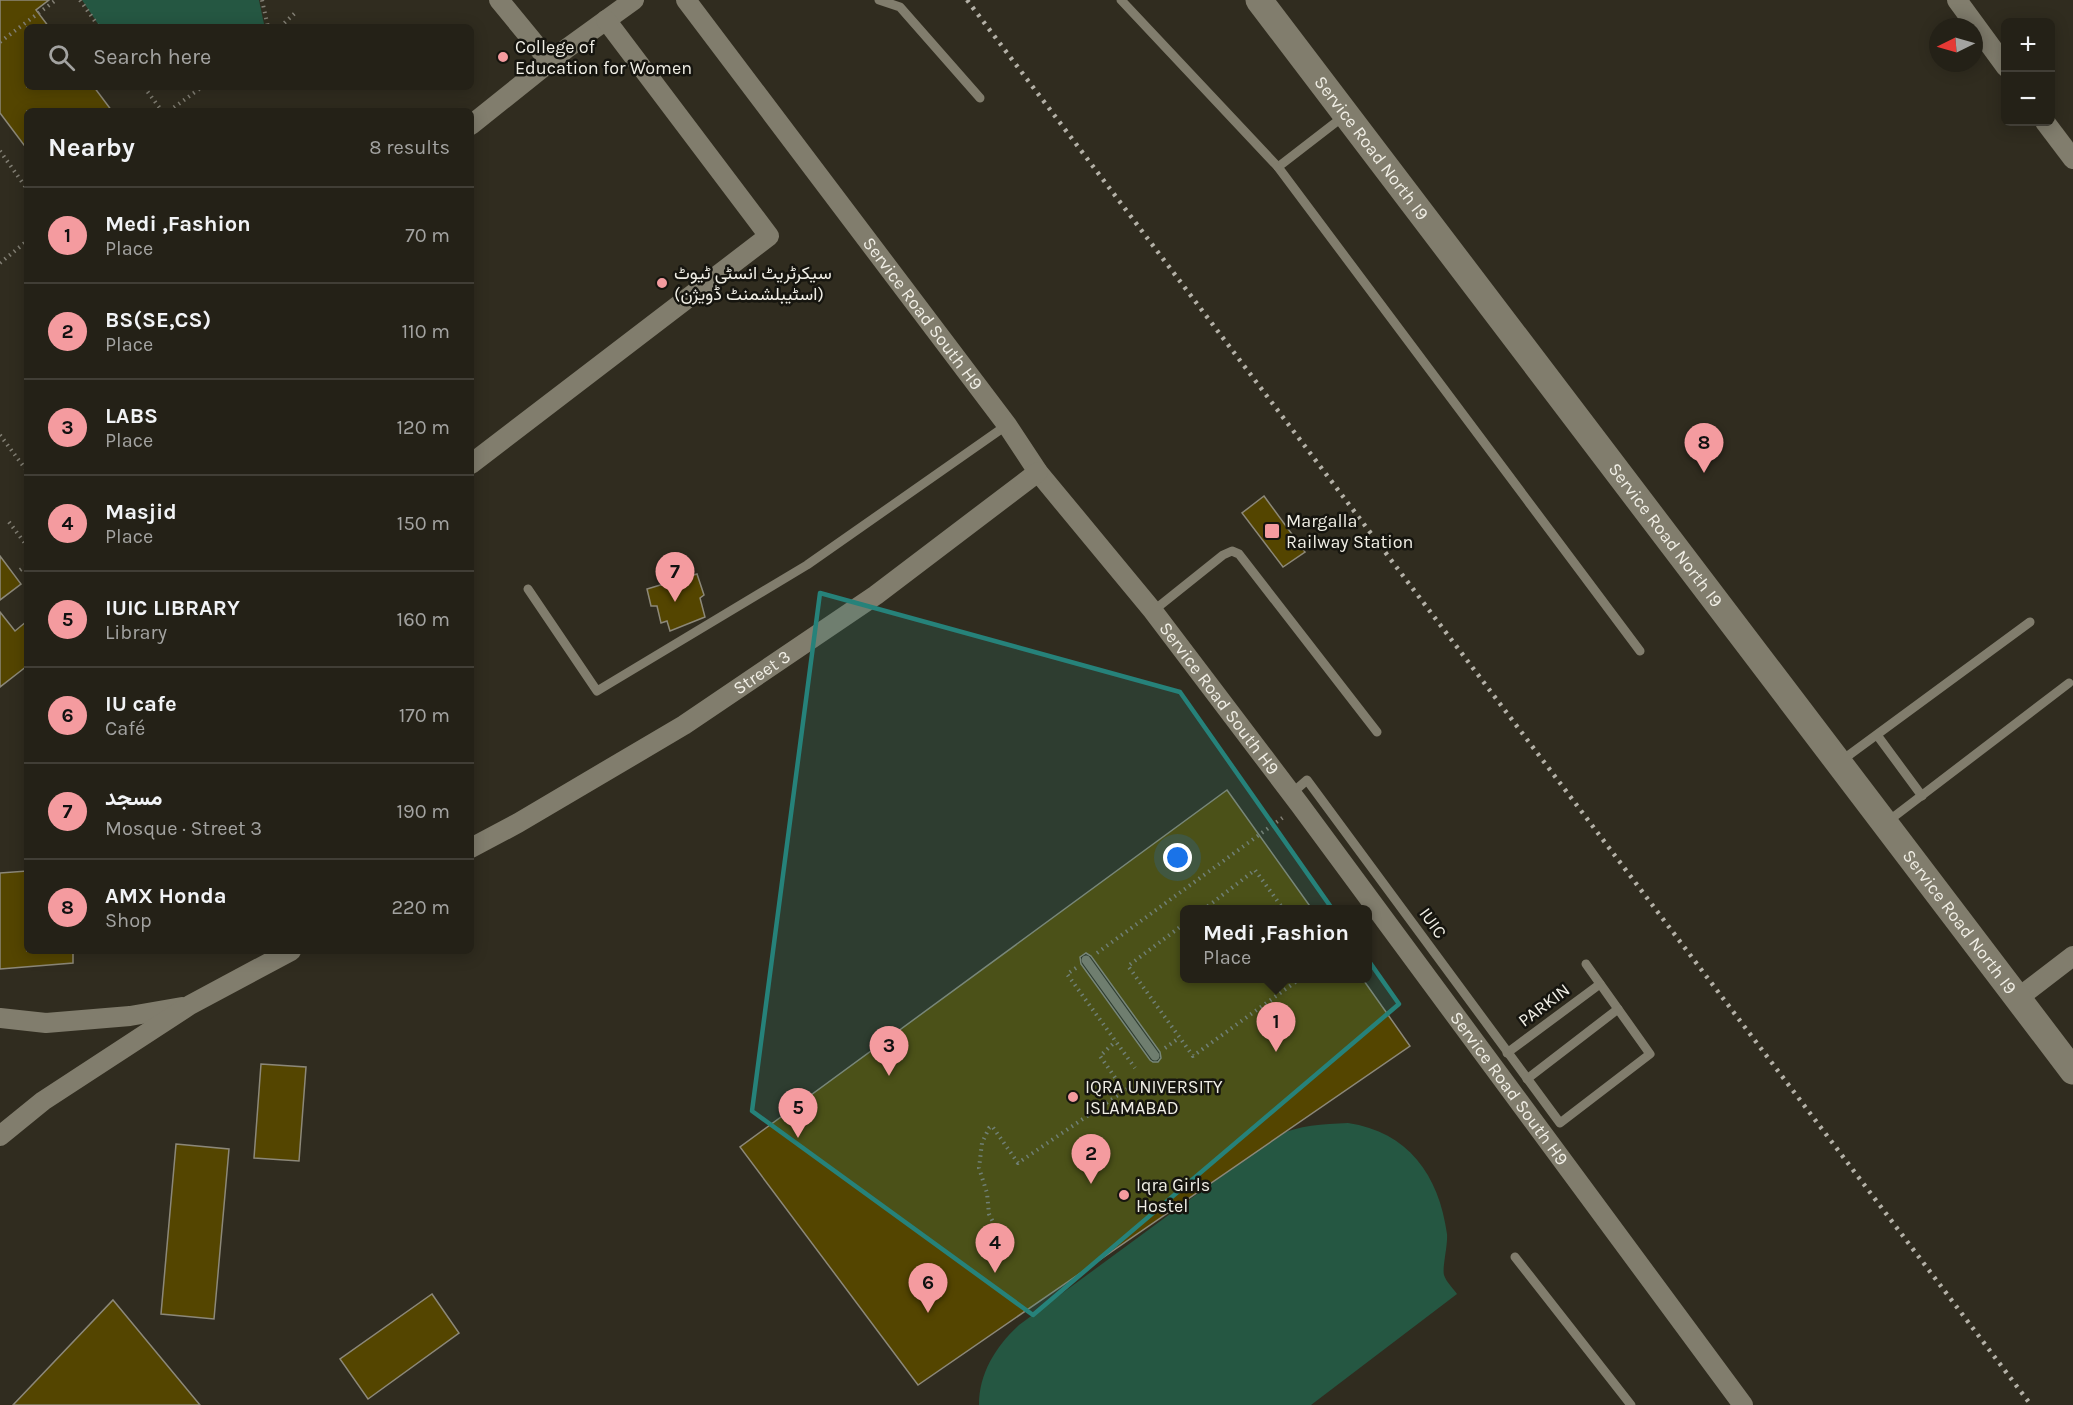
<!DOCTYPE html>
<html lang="en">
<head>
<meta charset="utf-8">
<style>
	:root { --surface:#242117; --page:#302e24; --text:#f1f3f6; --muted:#a3a3a1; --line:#413e36; --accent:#f49b9f }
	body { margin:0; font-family:Karla,Vazirmatn,sans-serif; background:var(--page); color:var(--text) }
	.controls { position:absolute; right:18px; top:18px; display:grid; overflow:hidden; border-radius:9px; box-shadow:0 3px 15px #0003 }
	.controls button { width:54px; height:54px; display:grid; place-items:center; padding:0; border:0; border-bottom:2px solid var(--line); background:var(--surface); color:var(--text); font:30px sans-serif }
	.compass { position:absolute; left:1929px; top:18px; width:54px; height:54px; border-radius:50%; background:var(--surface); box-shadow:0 3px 15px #0003; rotate:265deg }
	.you { position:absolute; left:1178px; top:858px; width:21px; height:21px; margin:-15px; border:4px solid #fff; border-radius:50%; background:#1a73e8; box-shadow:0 0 0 9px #1a73e833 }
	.badge { display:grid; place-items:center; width:39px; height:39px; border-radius:50%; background:var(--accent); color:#111; font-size:20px; font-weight:700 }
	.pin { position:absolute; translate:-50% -50px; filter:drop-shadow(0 2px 3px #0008) }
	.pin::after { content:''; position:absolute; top:32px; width:21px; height:18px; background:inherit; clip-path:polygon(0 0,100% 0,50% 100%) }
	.popup { position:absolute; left:1180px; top:905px; width:192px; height:78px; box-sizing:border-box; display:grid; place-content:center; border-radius:9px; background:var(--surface); filter:drop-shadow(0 2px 4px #0005); font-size:20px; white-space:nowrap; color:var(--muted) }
	.popup b { font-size:22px; color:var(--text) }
	.popup::after { content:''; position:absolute; left:50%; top:100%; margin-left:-12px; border:12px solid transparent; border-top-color:var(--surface) }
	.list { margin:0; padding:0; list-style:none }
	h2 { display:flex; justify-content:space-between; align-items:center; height:78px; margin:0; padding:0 24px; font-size:26px }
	h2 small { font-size:20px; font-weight:400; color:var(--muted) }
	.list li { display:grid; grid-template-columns:39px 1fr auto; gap:18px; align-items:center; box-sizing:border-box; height:96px; padding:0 24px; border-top:2px solid var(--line) }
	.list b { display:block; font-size:22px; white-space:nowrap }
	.list p { margin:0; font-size:20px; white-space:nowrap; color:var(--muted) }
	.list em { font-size:20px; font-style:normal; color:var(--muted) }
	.icon { flex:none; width:33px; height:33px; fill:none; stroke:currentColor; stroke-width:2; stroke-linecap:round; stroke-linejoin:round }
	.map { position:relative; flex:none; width:2073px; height:1405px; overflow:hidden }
	.search { position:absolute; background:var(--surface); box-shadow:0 3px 15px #0003; left:24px; top:24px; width:450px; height:66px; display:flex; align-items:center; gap:15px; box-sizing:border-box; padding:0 21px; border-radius:9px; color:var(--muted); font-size:22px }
	.panel { position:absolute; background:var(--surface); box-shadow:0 3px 15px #0003; left:24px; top:108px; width:450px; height:846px; border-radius:9px }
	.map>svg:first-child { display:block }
	.green { fill:#255742 }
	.building { fill:#544500; stroke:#8c8879; stroke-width:1.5; fill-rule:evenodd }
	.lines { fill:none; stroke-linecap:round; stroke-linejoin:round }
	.path { stroke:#827f74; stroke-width:4; stroke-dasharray:1.5 4.5; stroke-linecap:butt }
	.service { stroke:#817d6d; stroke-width:9 }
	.minor { stroke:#817d6d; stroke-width:20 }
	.secondary { stroke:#817d6d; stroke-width:27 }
	.rail { stroke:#b4b1a7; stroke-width:4.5; stroke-dasharray:3 6; stroke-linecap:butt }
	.marked { fill:#26827a; fill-opacity:0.2; stroke:#26827a; stroke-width:4.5; stroke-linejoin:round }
	.poi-dot { fill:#f49b9f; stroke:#16150f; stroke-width:2 }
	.labels { text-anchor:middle; stroke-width:5; stroke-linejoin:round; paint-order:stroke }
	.poi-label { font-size:18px; fill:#f0eee5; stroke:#16150f; text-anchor:start }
	.street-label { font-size:18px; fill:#f0eee5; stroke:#16150f }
</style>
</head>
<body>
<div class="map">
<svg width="2073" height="1405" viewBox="0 0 2073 1405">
	<rect width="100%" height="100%" fill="#302c1f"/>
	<!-- green -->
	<g class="green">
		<path d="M82 0H259L264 24 263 27H100Z"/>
		<path d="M1348 1123C1408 1132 1439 1175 1447 1234 1448 1245 1442 1268 1444 1275 1446 1282 1454 1289 1457 1294L1311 1405H979C979 1373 996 1346 1019 1325L1276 1136C1300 1125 1322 1124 1348 1123Z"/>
	</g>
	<!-- building -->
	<g class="building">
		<path d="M0 0H49L36 10 49 27H27V87H94L112 111H27V149L0 113Z"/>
		<path d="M1264 496 1305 552 1283 567 1242 513Z"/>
		<path d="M0 556 21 584 0 600Z"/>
		<path d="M697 574 704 595 700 598 705 617 670 631 667 621 661 623 657 606H651L647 589Z"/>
		<path d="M0 612 15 631 27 621V666L0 687Z"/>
		<path d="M1227 790 1312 909H1185V978H1362L1410 1046 918 1385 740 1147ZM1086 953 1091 956 1160 1052 1161 1058 1158 1062H1153L1150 1060 1081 964 1080 957Z"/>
		<path d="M27 871V951H73V963L0 969V873Z"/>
		<path d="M261 1064 306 1067 299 1161 254 1158Z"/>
		<path d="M176 1144 229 1149 214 1319 161 1314Z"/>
		<path d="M432 1294 459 1333 368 1399 340 1359Z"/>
		<path d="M113 1300 200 1405H13Z"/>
	</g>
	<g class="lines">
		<!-- path -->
		<g class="path">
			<path d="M80 0 99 27"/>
			<path d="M262 0 268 27"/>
			<path d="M280 27 295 13"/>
			<path d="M0 42 56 0"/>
			<path d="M144 87 162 111"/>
			<path d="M169 111 202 87"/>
			<path d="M0 151 27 189"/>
			<path d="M0 263 27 241"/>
			<path d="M0 435 27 471"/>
			<path d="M9 522 27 546"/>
			<path d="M20 570 27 565"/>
			<path d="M1203 910 1255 870 1284 910"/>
			<path d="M1184 924 1128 966 1193 1056 1301 978"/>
			<path d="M1097 953 1285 816"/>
			<path d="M1076 968 1067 974 1135 1068"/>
			<path d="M1165 1048 1179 1038"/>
			<path d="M1003 1242 989 1214 987 1193 979 1168 982 1143 989 1128 992 1126 1018 1163 1127 1089 1121 1086 1100 1056 1116 1041"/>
		</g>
		<!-- service -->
		<g class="service">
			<path d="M879 0 900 7 980 98"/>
			<path d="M1121 0 1278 167"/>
			<path d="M1344 116 1278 167 1640 651"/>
			<path d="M528 589 597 691 807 565 1007 425"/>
			<path d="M1153 611 1223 555 1232 551 1239 554 1377 732"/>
			<path d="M1877 735 1922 796"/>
			<path d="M1841 761 2030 622"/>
			<path d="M1291 794 1307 780 1560 1123 1650 1054 1586 964"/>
			<path d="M1887 822 2069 683"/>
			<path d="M1086 960 1155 1056"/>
			<path d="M1507 1053 1600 984"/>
			<path d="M1527 1079 1618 1009"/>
			<path d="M1515 1257 1631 1405"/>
		</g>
		<!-- minor -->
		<g class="minor">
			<path d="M499 0 550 62"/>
			<path id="s1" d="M686 0 1007 425 1038 472 1153 611 1300 805 1743 1405"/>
			<path d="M1957 0 2006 67"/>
			<path d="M2045 122 2073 159"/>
			<path d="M471 125 566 49 634 0"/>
			<path d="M471 464 769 236 606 20"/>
			<path id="s2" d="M471 848 518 823 684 725 876 595 1038 472"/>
			<path d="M2018 998 2073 956"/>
			<path d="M0 1018 46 1023 130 1016 182 1007"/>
			<path d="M0 1136 43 1101 190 1005 291 951"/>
		</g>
		<!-- secondary -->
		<path class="secondary" id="s3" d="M1259 0 2073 1071"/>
		<!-- rail -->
		<path class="rail" d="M967 0 2031 1405"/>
	</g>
	<!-- marked area -->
	<path class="marked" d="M820 593 1180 692 1399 1004 1033 1315 752 1111Z"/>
	<!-- markers -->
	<g class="poi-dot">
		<circle cx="503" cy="57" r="6"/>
		<circle cx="662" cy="283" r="6"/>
		<rect x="1264" y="523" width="16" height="16" rx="3"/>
		<circle cx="1073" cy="1097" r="6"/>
		<circle cx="1124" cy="1195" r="6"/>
	</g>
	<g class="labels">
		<!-- poi labels -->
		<g class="poi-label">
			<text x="515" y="53">College of<tspan x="515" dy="21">Education for Women</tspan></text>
			<text x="674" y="279">سیکرٹریٹ انسٹی ٹیوٹ<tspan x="674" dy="21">(اسٹیبلشمنٹ ڈویژن)</tspan></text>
			<text x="1286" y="527">Margalla<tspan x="1286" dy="21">Railway Station</tspan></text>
			<text x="1085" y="1093">IQRA UNIVERSITY<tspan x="1085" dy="21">ISLAMABAD</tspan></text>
			<text x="1136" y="1191">Iqra Girls<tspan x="1136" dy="21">Hostel</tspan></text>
		</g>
		<!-- street labels -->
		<g class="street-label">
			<text dy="6" stroke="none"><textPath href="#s3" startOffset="186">Service Road North I9</textPath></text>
			<text dy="6" stroke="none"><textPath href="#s1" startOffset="393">Service Road South H9</textPath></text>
			<text dy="6" stroke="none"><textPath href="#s3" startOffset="672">Service Road North I9</textPath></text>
			<text dy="6" stroke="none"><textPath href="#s2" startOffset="340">Street 3</textPath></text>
			<text dy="6" stroke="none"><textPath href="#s1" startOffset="879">Service Road South H9</textPath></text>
			<text dy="6" stroke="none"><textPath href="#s3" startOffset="1158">Service Road North I9</textPath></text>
			<text transform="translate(1433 923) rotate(54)" y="6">IUIC</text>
			<text transform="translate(1544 1005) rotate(-37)" y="6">PARKIN</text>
			<text dy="6" stroke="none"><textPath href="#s1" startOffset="1365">Service Road South H9</textPath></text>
		</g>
	</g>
</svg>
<div class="controls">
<button>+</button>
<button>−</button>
</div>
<svg class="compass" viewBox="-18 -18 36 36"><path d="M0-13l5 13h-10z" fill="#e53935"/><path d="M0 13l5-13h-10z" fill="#a3a3a1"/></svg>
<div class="you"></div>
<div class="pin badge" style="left:1276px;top:1052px">1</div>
<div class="popup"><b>Medi ,Fashion</b>Place</div>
<div class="pin badge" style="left:1091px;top:1184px">2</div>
<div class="pin badge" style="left:889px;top:1076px">3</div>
<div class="pin badge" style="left:995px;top:1273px">4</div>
<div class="pin badge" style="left:798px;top:1138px">5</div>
<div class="pin badge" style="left:928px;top:1313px">6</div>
<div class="pin badge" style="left:675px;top:602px">7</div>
<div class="pin badge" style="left:1704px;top:473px">8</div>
<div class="search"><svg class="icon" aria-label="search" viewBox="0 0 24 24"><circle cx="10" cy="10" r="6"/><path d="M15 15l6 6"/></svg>Search here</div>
<section class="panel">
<h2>Nearby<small>8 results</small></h2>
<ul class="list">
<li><span class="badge">1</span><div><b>Medi ,Fashion</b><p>Place</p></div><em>70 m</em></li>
<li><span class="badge">2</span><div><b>BS(SE,CS)</b><p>Place</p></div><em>110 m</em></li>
<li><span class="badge">3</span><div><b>LABS</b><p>Place</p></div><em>120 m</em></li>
<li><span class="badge">4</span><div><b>Masjid</b><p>Place</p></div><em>150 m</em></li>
<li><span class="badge">5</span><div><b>IUIC LIBRARY</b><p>Library</p></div><em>160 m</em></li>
<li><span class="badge">6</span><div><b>IU cafe</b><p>Café</p></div><em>170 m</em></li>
<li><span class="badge">7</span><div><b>مسجد</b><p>Mosque · Street 3</p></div><em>190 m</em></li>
<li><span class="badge">8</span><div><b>AMX Honda</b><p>Shop</p></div><em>220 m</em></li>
</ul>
</section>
</div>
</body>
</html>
